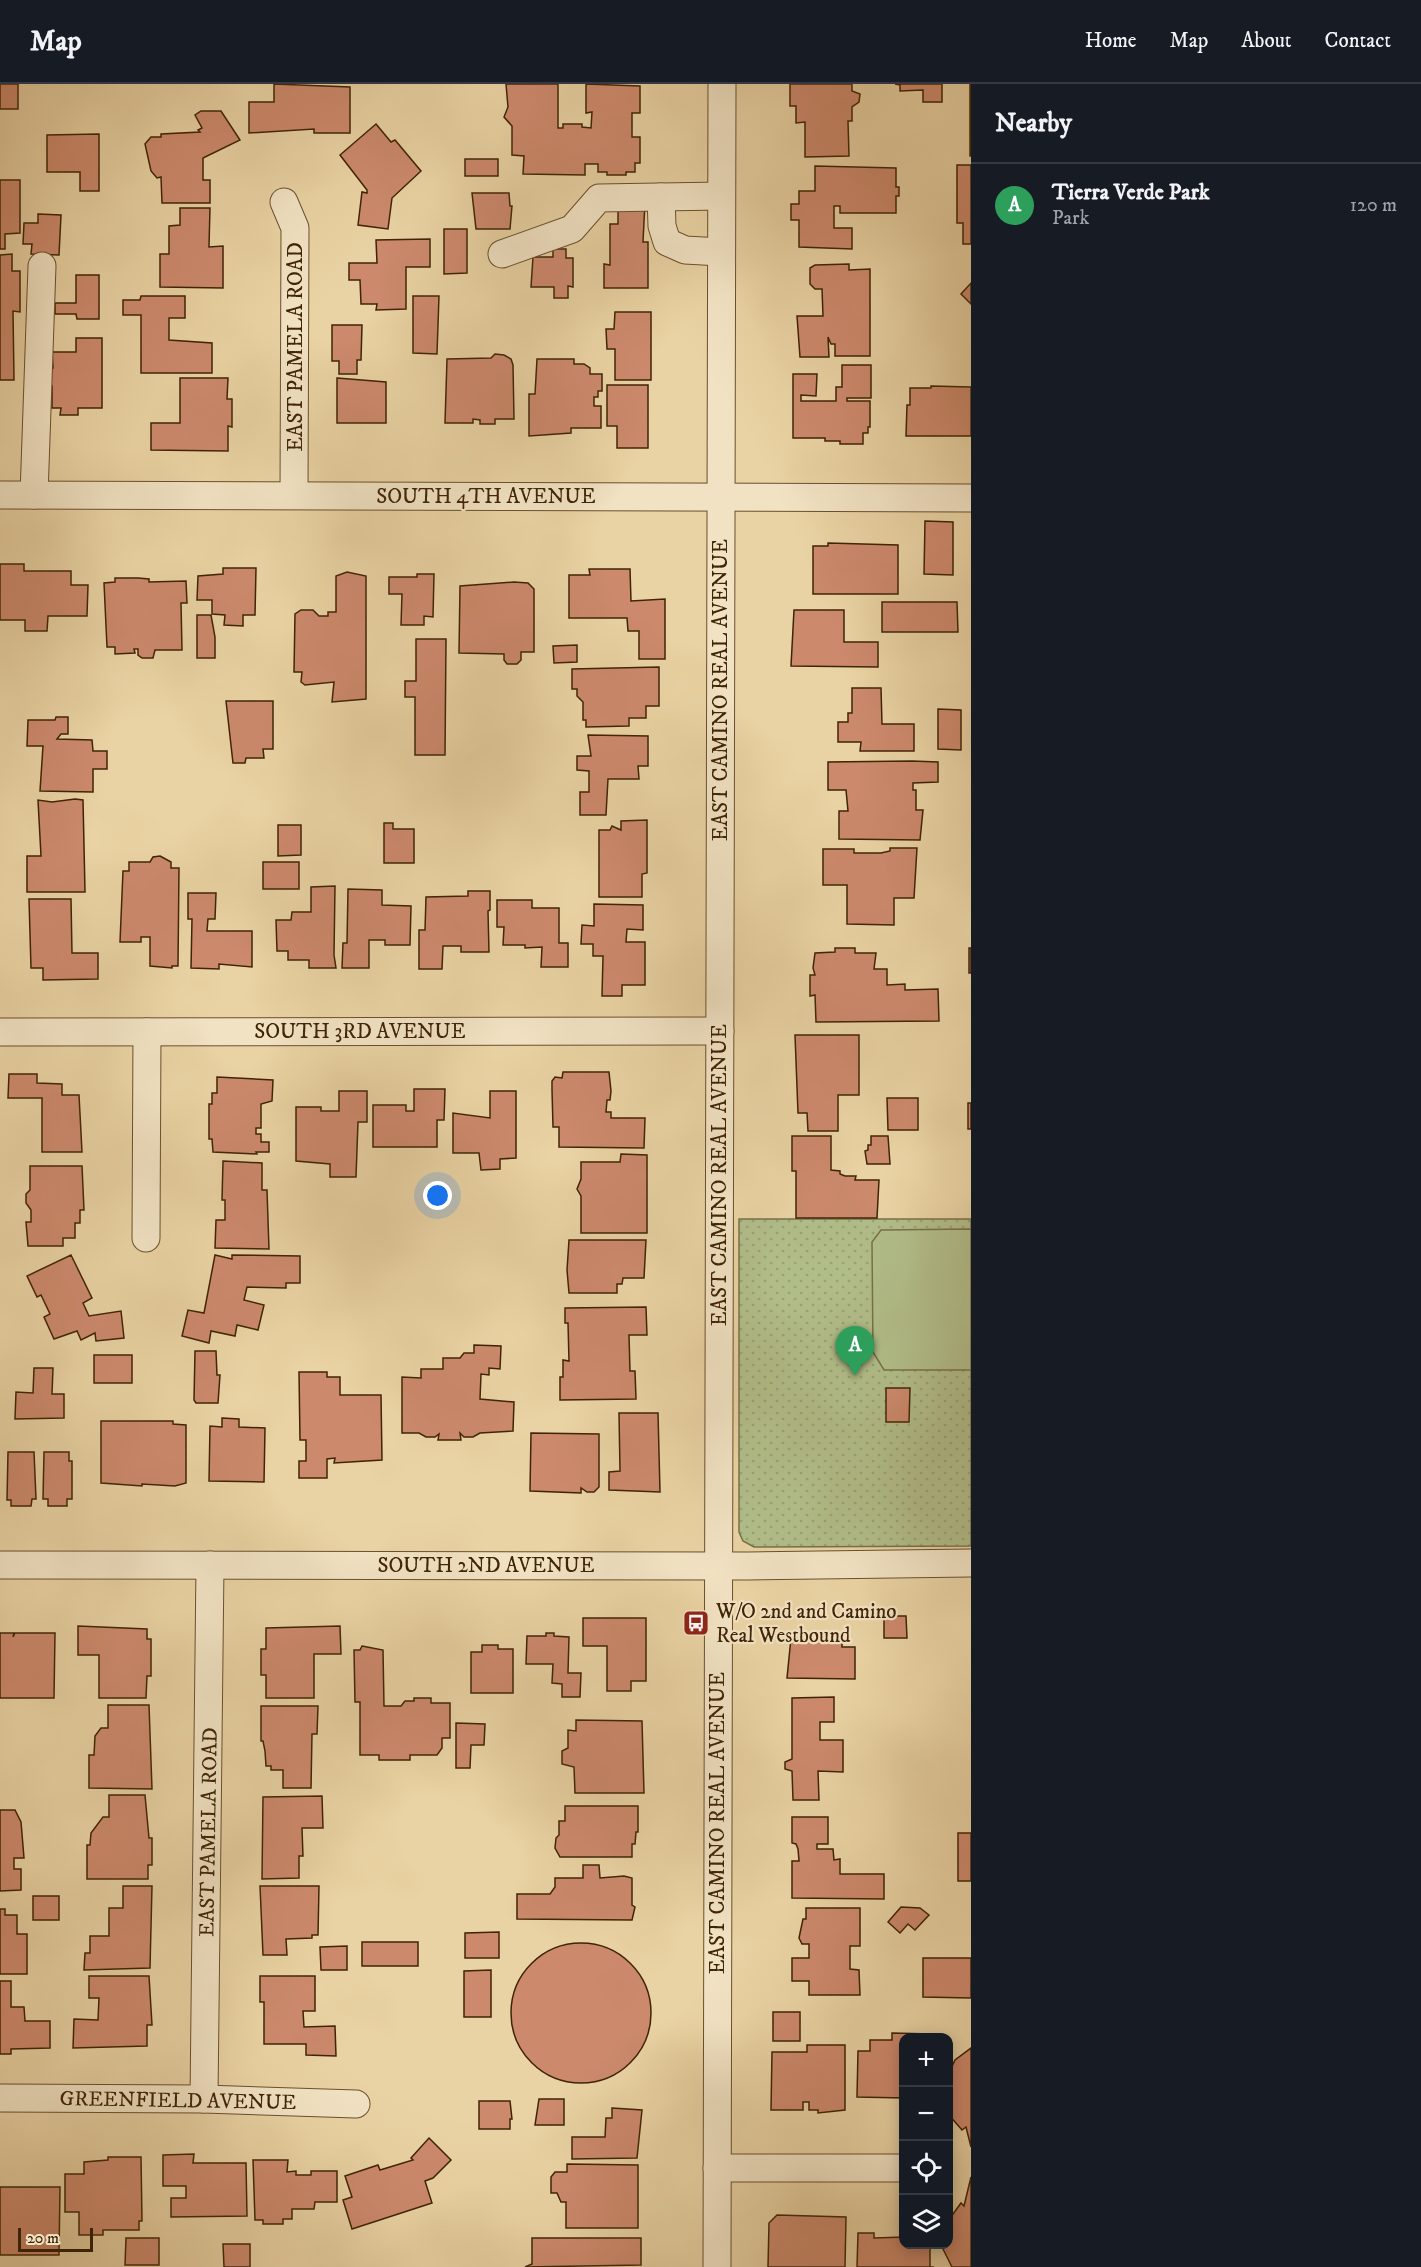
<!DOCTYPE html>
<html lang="en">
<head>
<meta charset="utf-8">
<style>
	:root { --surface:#171b24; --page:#242831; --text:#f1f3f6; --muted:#9ea1a6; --line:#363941; --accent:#0f766e }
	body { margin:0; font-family:"IM FELL DW Pica",serif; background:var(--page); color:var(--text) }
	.controls { position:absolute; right:18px; bottom:18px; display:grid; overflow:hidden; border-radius:12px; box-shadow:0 3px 15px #0003 }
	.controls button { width:54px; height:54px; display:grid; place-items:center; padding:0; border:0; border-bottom:2px solid var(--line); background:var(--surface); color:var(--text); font:30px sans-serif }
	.scale { position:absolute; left:18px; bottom:15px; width:75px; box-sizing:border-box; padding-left:6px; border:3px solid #3f2406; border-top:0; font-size:16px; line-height:21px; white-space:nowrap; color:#3f2406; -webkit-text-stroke:4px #f1e2c3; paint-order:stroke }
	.you { position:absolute; left:438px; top:1112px; width:21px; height:21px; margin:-15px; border:4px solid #fff; border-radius:50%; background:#1a73e8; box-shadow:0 0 0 9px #1a73e833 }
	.badge { display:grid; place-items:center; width:39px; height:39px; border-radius:50%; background:var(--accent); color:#fff; font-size:20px; font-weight:700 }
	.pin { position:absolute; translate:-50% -50px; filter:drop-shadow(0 2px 3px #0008) }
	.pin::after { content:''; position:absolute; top:32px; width:21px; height:18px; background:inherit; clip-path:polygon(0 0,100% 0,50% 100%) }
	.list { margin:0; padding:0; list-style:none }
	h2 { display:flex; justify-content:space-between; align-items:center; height:78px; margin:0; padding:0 24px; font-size:26px }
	h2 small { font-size:20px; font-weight:400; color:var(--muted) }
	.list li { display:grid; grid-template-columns:39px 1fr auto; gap:18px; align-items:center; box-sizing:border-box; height:84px; padding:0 24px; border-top:2px solid var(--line) }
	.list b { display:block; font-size:22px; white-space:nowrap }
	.list p { margin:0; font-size:20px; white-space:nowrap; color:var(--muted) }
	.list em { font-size:20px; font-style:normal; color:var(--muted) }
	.icon { flex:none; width:33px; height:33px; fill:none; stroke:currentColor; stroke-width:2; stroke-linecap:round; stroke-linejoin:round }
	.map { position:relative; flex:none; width:971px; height:2183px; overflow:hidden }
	header { display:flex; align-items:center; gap:36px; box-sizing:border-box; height:84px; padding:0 30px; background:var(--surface); border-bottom:2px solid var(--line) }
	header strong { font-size:28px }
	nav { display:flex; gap:33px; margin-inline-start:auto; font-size:21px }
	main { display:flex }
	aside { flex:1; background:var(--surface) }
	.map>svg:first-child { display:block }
	.grass { fill:url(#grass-dots); stroke:#787048; stroke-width:1.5 }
	.pitch { fill:#b1bd89; stroke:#787048; stroke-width:1.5 }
	.building { fill:#cc896c; stroke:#3f2406; stroke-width:1.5 }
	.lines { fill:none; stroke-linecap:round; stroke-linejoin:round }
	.minor-casing { stroke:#6a502d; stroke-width:29 }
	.minor { stroke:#f1e2c3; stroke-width:27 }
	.labels { text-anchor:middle; stroke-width:4.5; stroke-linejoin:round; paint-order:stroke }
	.street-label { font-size:21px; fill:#3f2406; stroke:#f1e2c3 }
	.poi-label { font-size:21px; fill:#3f2406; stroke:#f1e2c3; text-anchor:start }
</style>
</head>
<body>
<header>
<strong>Map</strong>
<nav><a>Home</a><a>Map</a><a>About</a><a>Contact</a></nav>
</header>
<main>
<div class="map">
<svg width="971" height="2183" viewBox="0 0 971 2183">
	<defs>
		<pattern id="grass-dots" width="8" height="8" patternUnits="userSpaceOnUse" patternTransform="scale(1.5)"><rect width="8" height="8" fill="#b1bd89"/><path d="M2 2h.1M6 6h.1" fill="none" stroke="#99a275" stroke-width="1.8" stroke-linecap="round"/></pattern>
	</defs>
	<rect width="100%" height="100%" fill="#e9d2a3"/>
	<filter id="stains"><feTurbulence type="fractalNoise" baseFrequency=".00333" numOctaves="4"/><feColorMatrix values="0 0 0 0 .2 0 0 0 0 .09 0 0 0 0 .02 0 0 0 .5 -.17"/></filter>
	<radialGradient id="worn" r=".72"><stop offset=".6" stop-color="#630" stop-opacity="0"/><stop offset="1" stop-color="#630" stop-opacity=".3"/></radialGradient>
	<!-- grass -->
	<path class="grass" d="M739 1135H971V1462L754 1463 743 1457 739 1448Z"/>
	<!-- pitch -->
	<path class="pitch" d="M971 1145V1286H884L873 1268 872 1158 881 1146Z"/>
	<!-- building -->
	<g class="building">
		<rect x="0" y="0" width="18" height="25"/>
		<path d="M274 0 350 3V49H314V45L249 49V18H274Z"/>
		<path d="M506 0H558V44H563V40H582V43L591 44 592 28 586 29V0L640 2V29H632V53H640V79H635V88H626V91H607V88H598V80H585V91L523 90 524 72 512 71V42L504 33 508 23Z"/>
		<path d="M790 0H852V7L860 10 859 18 852 23V37H848L849 72 805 73V38L796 39V22H790Z"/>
		<path d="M895 0H942V18H923V6L900 7V1Z"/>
		<rect x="970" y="0" width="1" height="72"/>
		<path d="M201 27H221L240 56 203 74V96H210V119H162L161 93 157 94 151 87 145 60 151 53H161V50L200 48 198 46 202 44 195 31Z"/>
		<path d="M376 40 391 58 395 56 421 87 392 114 388 145 358 141 362 108 367 109V106L340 71Z"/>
		<path d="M99 50V107H80V88H47V51Z"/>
		<rect x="465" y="75" width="33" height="17"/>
		<path d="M957 81H971V160H963V139H957Z"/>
		<path d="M815 82 896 84V103H899V112H896V129H840V122H834V144H852V165L799 163V136H791V120H799V107H815Z"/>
		<path d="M0 96H20V149L5 150V165H0Z"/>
		<path d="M472 109H509L510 122H512L510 145H476Z"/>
		<path d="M618 118H645L643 158H648V204H604V180L610 181V140H618Z"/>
		<path d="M180 124H210L209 163 223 162V204L160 203V170H169V142L180 141Z"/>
		<path d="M38 130 61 131 59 171 31 170 32 160H23L24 139H38Z"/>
		<path d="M444 145H467V189L444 190Z"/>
		<path d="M430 155V183H406V225L376 226 377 220H361L360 196H349V179H377L376 156Z"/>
		<path d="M553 165H566V174H573V203L568 202V214H554V203H531L533 173H553Z"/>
		<path d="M12 170V187H20V228L13 227 14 296H0V171Z"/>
		<path d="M849 180V186L870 185V272H835V260H831L828 253 829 273H800L797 232H823L822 205H815L810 200V184L815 181Z"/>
		<path d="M76 191H99V235H77L76 230H55V219H76Z"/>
		<path d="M971 199V220L961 210Z"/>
		<path d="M141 212H185V234H169V256L212 259V289H141V231H123V216H140Z"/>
		<path d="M413 212H439L437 270 413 269Z"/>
		<path d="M615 228H651V296H615V265H607L606 245H614Z"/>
		<path d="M332 241H362L361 276H357V290H339V277H332Z"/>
		<path d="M76 254H102V324H78V331H60L61 324H52V302H47V284H53L52 268H76Z"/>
		<path d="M495 270 504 271 511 275 513 281 514 335H495V340H480V336L473 335V339H445L447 275 491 274Z"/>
		<path d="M537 275H574V280H584L590 284V290H602V307H598V313H594V322H601V344H571V349L529 352V310H535Z"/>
		<path d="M842 281H871V314H847V317H870V343H868V349H863V360H840V357H825V354H793V290H817L816 312 801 311V317H836V303H842Z"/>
		<path d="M180 294H228L227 315H232V343L228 342V367L151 366V339H180Z"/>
		<path d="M337 294 386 298V339H337Z"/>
		<path d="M607 301H648V364H617V342H607Z"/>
		<path d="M931 302 971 303V352H906L907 321H910V304H931Z"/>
		<path d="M925 437 953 438V491L924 490Z"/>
		<path d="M828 459 898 461V510H813V462H828Z"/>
		<path d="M0 480H24V487H71V501H88L87 532H48L47 547H25V536H0Z"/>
		<path d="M223 484H256L255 531H243V542L224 541 225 531 212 530V516H197L198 492 223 490Z"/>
		<path d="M589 485H630L631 517 665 515V575H639V547H628L627 534H569V491H590Z"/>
		<path d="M347 488 366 492V615L332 618 334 598 305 601 301 598 302 588H294L295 530 301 526H313L319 532H328V528H336V492Z"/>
		<path d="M417 490H434L433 533 424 532V541H401L402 510H389V493H417Z"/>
		<path d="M115 494H138L149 495V498L186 497 187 519H181L182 566H155L153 574H142L138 571V565H134L135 569 115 570V563H107L104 499 115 498Z"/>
		<path d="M514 498 528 499 534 505V568H521V576L517 580H507L504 576V570L459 569 460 502Z"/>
		<path d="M882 518H957L958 548H882Z"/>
		<path d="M794 526H844V558H878V583L791 582Z"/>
		<path d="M197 531H211L215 553V574H197Z"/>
		<path d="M416 555H446L445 671H415V613H405V597H416Z"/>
		<path d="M577 561V578L554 579 553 562Z"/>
		<path d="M659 583V622H646V634H629V642L586 643V636H583V618L577 612V605H572V585Z"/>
		<path d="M852 604H881L882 640H914V667H860L861 658H838V638H848V629H852Z"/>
		<path d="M226 617H273V665H263L264 674H246L245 679H233Z"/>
		<path d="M938 625 961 626V666L938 665Z"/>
		<path d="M56 633H68V650H61L57 655 92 656 93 667H107V685H93V708L40 707 43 662H27L28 636H55Z"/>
		<path d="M588 651 648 652V682H638L639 695H608L606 731H580V708H589V687L577 686V672H591Z"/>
		<path d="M912 677 938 678V698L913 699V706H916V726H923L920 756 839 755V727H848L846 706H828V678Z"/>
		<path d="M75 715 83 716 85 808H27V772H41L38 716 52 718Z"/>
		<path d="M647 736V789L642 790V813H599V746H610L612 742 621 746V737Z"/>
		<path d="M384 739H393V745H414V779H384Z"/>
		<path d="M278 741H301V771L278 772Z"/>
		<path d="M890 764H917L914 814H894V841L847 840V801H823V765H854V769H881L890 767Z"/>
		<path d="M160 772 171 778V784H179L178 882H172V884L150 882V853H141V858H120L123 787H129V778H150L153 773Z"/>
		<rect x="263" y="778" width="36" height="27"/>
		<path d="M335 802 334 871 336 884H309V876H288V867H277L276 836H291L292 828H311V803Z"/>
		<path d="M348 805 382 806V821L411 822 410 861H385V856H369V884H342L343 859H347Z"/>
		<path d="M468 807H490V826L488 827 489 868H461V862H443L442 885H419V846H425L426 813 468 812Z"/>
		<path d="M188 809H216L215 835H208L207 847H252V883L219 880V885L191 884 192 835H188Z"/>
		<path d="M29 815H71L72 869H98V895L43 896V884H31Z"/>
		<path d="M497 816H532V824H559V859H568V883H541L542 863 525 864V861H503L504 843H497Z"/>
		<path d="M594 820 643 821V846L627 845 626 858H645V901H622V912H602L603 872H593V860H581L582 841 594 842Z"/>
		<path d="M835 864H855V869H876L874 885H887V901L905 900V906L938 905 939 937 816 938 815 911 810 912V891H815L813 884 815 869 835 868Z"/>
		<rect x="969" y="864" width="2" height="25"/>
		<path d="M795 951H859V1011H838V1047H808L807 1029H798Z"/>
		<path d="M563 988H609L611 1007 610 1016H607L606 1028H611V1034H645L644 1064 559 1063V1043H553L552 1006V997L555 993 562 994Z"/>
		<path d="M9 990H37V999L62 1000V1011H79L82 1068H42V1014H8Z"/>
		<path d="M217 993 273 996 272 1017 261 1020V1044H256V1050H261V1058H269V1068H256L257 1070 213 1068 212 1055H209V1020H212V1009H217Z"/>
		<path d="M414 1005H445L444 1036H437V1063H373V1021H406V1027H414Z"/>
		<path d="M339 1007H367V1038H358L356 1093H330V1080L296 1077V1023H321V1027H339Z"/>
		<path d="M490 1007H516V1074L500 1075V1085L481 1086 479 1069H453V1029L490 1034Z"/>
		<path d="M887 1014H918V1046H888Z"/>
		<rect x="968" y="1019" width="3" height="26"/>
		<path d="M792 1052H831V1086L840 1087V1090L845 1092H856L855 1096H879L877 1134H796V1087H792Z"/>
		<path d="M871 1052H888L890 1080H867L865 1067 868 1066V1061H871Z"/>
		<path d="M621 1070 647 1071V1149H581V1112L577 1105 581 1095V1078H620Z"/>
		<path d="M223 1077 262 1079V1106H267L269 1165 215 1164 216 1136H225V1116H222Z"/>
		<path d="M30 1082H82L84 1126H80V1139H75V1154H63V1162H28L26 1138H31V1126L26 1119V1110L30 1106Z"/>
		<path d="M569 1156H646L644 1194H623L622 1200H617V1209H569L567 1186Z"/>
		<path d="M71 1171 92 1214 83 1219 89 1232 121 1227 124 1254 96 1257 95 1249 81 1256 77 1247 54 1255 44 1233 50 1230 41 1211 37 1213 27 1192Z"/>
		<path d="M215 1171 232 1175V1171L300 1172V1199H286V1204L247 1203 244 1216 264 1221 258 1246 237 1241 235 1252 211 1247 209 1259 182 1252 188 1226 204 1229Z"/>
		<path d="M646 1223 647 1251H629L630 1287H635L636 1315 560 1316V1293H563V1276L569 1277 568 1239H565V1224Z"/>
		<path d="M474 1261 501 1262 500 1285 489 1284V1291L481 1290 480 1315 514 1318 513 1347 480 1349 473 1353H464L460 1349 461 1356H438L439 1350 435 1353H426L419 1349H402V1293L421 1294V1285H443V1274H460L464 1269H474Z"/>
		<path d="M195 1267H216L217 1291H220L218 1319H196L194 1316Z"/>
		<rect x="94" y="1271" width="38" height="28"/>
		<path d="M34 1284H53L52 1310H64V1334L15 1335 16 1308 33 1309Z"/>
		<path d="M299 1288H327V1293H340V1311H381L382 1376 334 1379 335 1374 327 1375V1394H299V1377H306V1356H300Z"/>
		<path d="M886 1304H910L909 1338H886Z"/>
		<path d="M619 1329H658L660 1408 609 1406V1388L620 1387Z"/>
		<path d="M222 1334 239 1335V1343L265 1344 264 1398 209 1397 210 1342 222 1343Z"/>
		<path d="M101 1337H173V1340L186 1341V1399L175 1402 142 1400V1402L101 1399Z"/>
		<path d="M531 1349 599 1350V1403L594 1408H587L581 1404V1409L530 1407Z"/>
		<path d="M8 1368H34L36 1415H32L31 1422H11V1416H7Z"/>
		<path d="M44 1368H69V1377H72V1415H67V1422H48V1415H43Z"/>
		<path d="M884 1532H906L907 1554H884Z"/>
		<path d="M583 1534H646V1597H631V1607H607V1562H583Z"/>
		<path d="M78 1542 147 1545V1555H151V1592H147L146 1614H99V1571H78Z"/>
		<path d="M340 1542 341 1570H314V1614H266V1591H261V1565H266V1544Z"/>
		<path d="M0 1549H14L13 1553 15 1549H55L54 1614H0Z"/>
		<path d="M546 1549H554V1552L569 1553 568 1589H581L580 1613H562V1600L552 1599 553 1580H526L527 1552H546Z"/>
		<path d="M815 1550H842V1563H855V1595L787 1594 791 1554H816Z"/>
		<path d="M482 1561H498V1565H513V1609H471V1568H482Z"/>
		<path d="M362 1562 383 1566 384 1622H401L405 1617H414V1614H431V1619H450V1654H442V1664L437 1671H410V1676H379V1671H360V1618H355L354 1566H360Z"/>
		<path d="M834 1613V1638H820V1656H843V1688L818 1687 819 1716H793L792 1687 785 1685V1678L792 1675V1614Z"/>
		<path d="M108 1621H149L152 1705 89 1704V1671H94L95 1652 101 1644H108Z"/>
		<path d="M261 1622H318L317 1650H312L311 1704H283V1686H271V1682H266L265 1667 263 1657H261Z"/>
		<path d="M576 1636 642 1637 644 1709H575L574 1683 562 1680V1667L568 1664V1646L576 1647Z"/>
		<path d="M456 1639 485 1640 484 1661H471L470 1684H456Z"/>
		<path d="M109 1711H145L149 1754H152V1781H148V1795H87V1761H90L91 1749 103 1733H109Z"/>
		<path d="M322 1712 323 1744H302L303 1772H299V1794L262 1795 263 1713Z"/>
		<path d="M565 1722H638V1748H636L635 1760H632V1773H560L555 1764 556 1754 559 1751V1737H565Z"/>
		<path d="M0 1726H15L21 1738 24 1774H14V1785H21V1806L0 1807Z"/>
		<path d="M792 1733H828V1760H817V1765H833L834 1776 840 1775V1790H884V1815L792 1814V1777H799L798 1765 796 1760 792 1759Z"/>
		<rect x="958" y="1749" width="13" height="48"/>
		<path d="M583 1781H599L600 1794 624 1792 632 1794V1821L635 1823 632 1836 517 1835V1810H550L555 1803V1794H583Z"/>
		<path d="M123 1802H152L150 1884 84 1886 85 1869H90V1852H109V1824H123Z"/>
		<path d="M260 1802H319L318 1851H312V1854L286 1855 287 1871H263Z"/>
		<rect x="33" y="1812" width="26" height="24"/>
		<path d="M901 1823 920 1824 929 1831 915 1846 908 1840 900 1849 888 1838Z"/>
		<path d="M806 1824H860V1862H850V1885L859 1886 860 1911H809V1897H792V1874H809V1860H802L799 1854 803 1835H806Z"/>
		<path d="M0 1825H5V1831H17V1850H27V1890H0Z"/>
		<path d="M499 1848V1874H465V1849Z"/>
		<rect x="362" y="1858" width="56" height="24"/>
		<circle cx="581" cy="1929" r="70"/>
		<path d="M347 1862V1886H321L320 1863Z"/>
		<path d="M923 1874H971V1914L923 1913Z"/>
		<path d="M491 1886V1933H464V1887Z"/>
		<path d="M89 1892H149L152 1941H147V1962L73 1964 74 1935 98 1936 99 1914H89Z"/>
		<path d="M260 1892H315V1927H303L304 1943 335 1942 336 1972 306 1971V1960H264V1918H260Z"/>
		<path d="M0 1897H11V1923H24L25 1937H50V1964L11 1965V1970H0Z"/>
		<rect x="773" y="1928" width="27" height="29"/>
		<path d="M892 1949 930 1950V1954H904V2014L857 2013 858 1967H870V1956H892Z"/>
		<path d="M807 1961H845V2026L818 2029V2026H809V2018H803V2026H771L772 1968H807Z"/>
		<path d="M971 1964V2063L966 2043 962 2046 948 2030V1991L955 1976Z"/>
		<path d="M539 2015H564V2041H535Z"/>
		<path d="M479 2017H510L512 2035H510V2045H479Z"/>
		<path d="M612 2024 642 2026 637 2074 572 2075V2053H605L606 2034H612Z"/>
		<path d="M429 2054 451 2076 433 2094 425 2097 432 2119 352 2145 343 2116 352 2113 345 2092 378 2081 380 2086 413 2076 411 2074Z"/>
		<path d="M194 2070 193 2079H246L247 2132 171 2133V2114H186V2102H163V2071Z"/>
		<path d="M108 2073H141L142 2137H139V2146H103V2151H79V2128H65V2090H84V2078L108 2076Z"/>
		<path d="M253 2076H288L287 2088 296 2087V2091H311V2087H337V2118H315L314 2125H292V2135H283V2140H263V2136H255Z"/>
		<path d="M567 2080 638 2081V2144H566V2118H561L557 2109H551V2093L555 2088H567Z"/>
		<path d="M971 2093V2183H952L942 2163 948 2160V2137L961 2119 964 2122Z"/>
		<path d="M0 2103H60L59 2171H0Z"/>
		<path d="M777 2131 846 2133 845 2183H768L769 2139Z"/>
		<path d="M858 2149H874V2154L904 2153V2160H930V2183H934H857Z"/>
		<path d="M126 2154H159V2181H125Z"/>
		<path d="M532 2154H641V2181L525 2183 532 2180Z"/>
		<path d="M223 2160H250V2183H224Z"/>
	</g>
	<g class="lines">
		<defs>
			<g id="minor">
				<path d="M661 113 662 142 667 158 685 166 721 168"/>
				<path d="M284 118 295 144 294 411"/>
				<path d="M502 170 572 145 599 114 721 112"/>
				<path d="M0 411 971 414"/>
				<path d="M34 411 42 182"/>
				<path d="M0 948 720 947"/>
				<path d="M146 1154 147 948"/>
				<path d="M0 1481 748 1482 971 1479"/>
				<path d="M0 2014 204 2015 356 2020"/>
				<path d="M204 2015 210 1481"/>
				<path d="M717 2084H904"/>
				<path d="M717 2183 722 0"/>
			</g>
		</defs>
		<!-- minor casing -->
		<use href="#minor" class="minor-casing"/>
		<!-- minor -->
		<use href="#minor" class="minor"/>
	</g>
	<!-- icons -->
	<defs>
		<symbol id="bus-square" viewBox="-11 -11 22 22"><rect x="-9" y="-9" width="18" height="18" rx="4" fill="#8f2418" stroke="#f1e2c3"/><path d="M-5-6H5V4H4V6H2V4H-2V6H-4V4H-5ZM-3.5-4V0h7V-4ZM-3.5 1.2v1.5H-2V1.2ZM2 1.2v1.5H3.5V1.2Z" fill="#fff"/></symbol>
	</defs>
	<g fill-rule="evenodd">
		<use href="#bus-square" x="681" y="1524" width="30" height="30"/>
	</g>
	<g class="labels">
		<!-- street labels -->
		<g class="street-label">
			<text transform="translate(295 263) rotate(-90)" y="7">EAST PAMELA ROAD</text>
			<text x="486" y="419">SOUTH 4TH AVENUE</text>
			<text transform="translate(720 606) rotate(-90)" y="7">EAST CAMINO REAL AVENUE</text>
			<text x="360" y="954">SOUTH 3RD AVENUE</text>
			<text transform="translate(719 1091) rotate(-90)" y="7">EAST CAMINO REAL AVENUE</text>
			<text x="486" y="1488">SOUTH 2ND AVENUE</text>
			<text transform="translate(717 1739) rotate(-90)" y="7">EAST CAMINO REAL AVENUE</text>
			<text transform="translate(208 1748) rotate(-89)" y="7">EAST PAMELA ROAD</text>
			<text transform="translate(178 2016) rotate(1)" y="7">GREENFIELD AVENUE</text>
		</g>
		<!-- poi labels -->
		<g class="poi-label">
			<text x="716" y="1534">W/O 2nd and Camino<tspan x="716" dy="24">Real Westbound</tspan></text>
		</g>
	</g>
	<rect width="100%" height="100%" filter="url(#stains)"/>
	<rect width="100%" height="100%" fill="url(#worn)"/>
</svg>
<div class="controls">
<button>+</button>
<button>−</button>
<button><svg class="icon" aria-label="locate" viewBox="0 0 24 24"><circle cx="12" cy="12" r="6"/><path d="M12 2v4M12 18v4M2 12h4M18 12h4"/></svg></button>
<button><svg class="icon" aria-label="layers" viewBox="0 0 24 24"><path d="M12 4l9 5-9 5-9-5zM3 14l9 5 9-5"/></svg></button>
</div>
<div class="scale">20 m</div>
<div class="you"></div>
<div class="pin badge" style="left:855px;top:1292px;background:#2e9e5b">A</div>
</div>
<aside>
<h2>Nearby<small></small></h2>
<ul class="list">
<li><span class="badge" style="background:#2e9e5b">A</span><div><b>Tierra Verde Park</b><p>Park</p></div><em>120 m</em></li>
</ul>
</aside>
</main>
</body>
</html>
